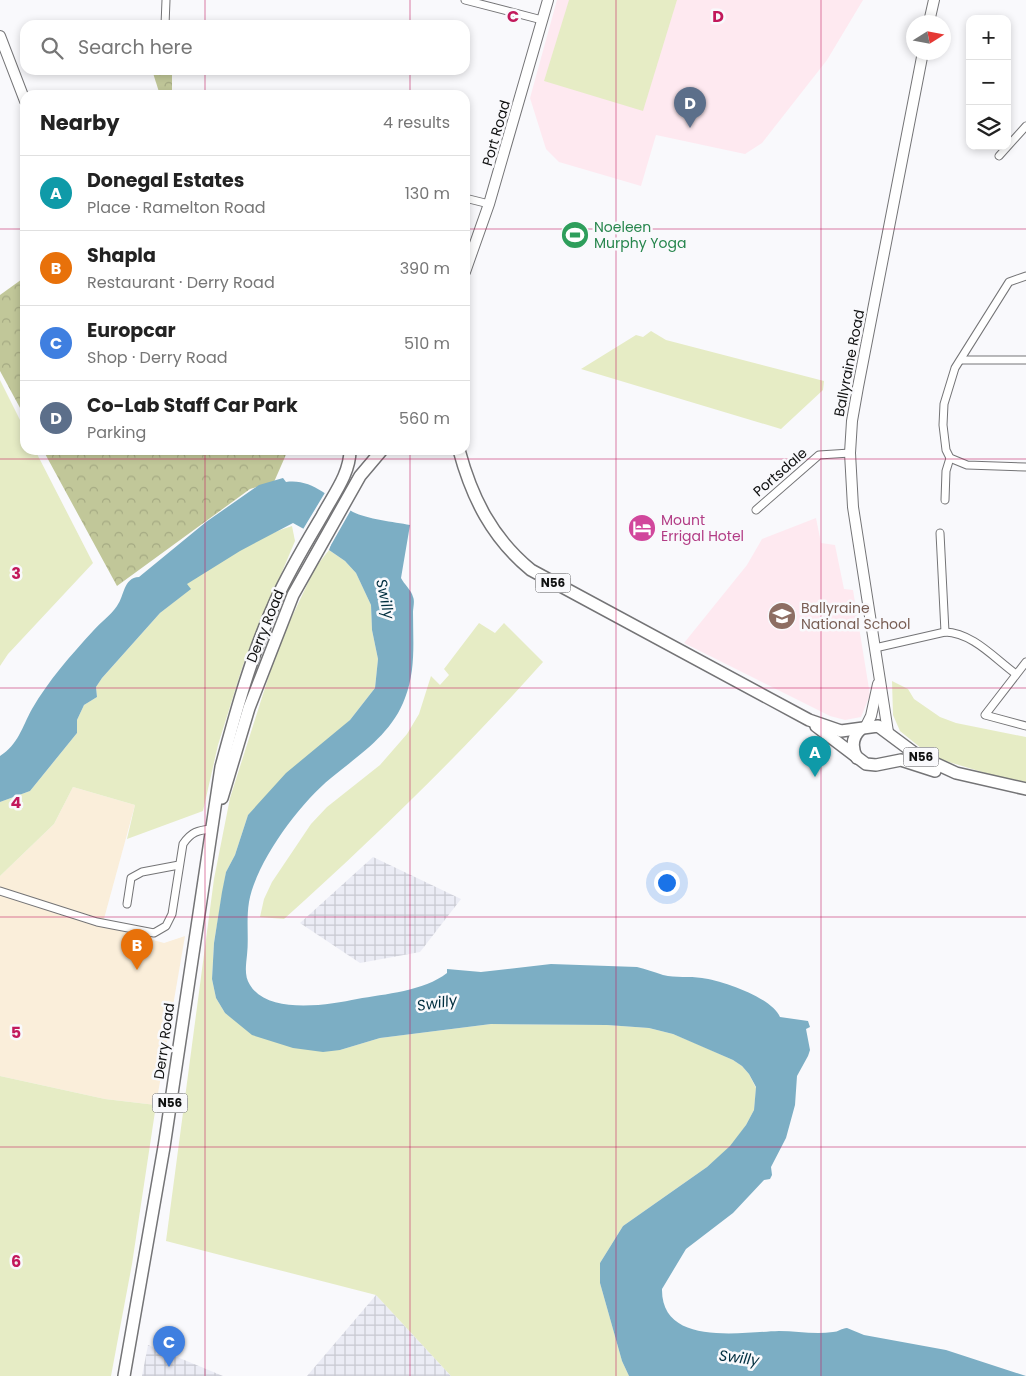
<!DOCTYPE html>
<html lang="en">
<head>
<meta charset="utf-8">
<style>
	:root { --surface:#fff; --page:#f2f2f2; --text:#222; --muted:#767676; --line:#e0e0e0; --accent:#b45309 }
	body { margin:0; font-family:Poppins,sans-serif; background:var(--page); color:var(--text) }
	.controls { position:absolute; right:15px; top:15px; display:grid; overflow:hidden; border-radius:10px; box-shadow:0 2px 8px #0003 }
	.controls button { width:45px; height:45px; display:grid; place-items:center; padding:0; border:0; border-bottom:1px solid var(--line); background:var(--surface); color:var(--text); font:25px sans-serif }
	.compass { position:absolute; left:906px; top:15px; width:45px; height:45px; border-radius:50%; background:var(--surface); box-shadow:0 2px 8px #0003; rotate:79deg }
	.you { position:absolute; left:666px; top:882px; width:18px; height:18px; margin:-12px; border:4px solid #fff; border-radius:50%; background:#1a73e8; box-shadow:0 0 0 8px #1a73e833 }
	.badge { display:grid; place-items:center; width:32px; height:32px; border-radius:50%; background:var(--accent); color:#fff; font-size:16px; font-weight:700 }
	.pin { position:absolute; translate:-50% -41px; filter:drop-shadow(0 1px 2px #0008) }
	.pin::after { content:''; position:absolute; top:26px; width:18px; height:15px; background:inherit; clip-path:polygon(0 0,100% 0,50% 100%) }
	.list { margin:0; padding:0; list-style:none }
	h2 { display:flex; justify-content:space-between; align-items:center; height:65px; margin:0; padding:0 20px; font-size:21px }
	h2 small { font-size:16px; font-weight:400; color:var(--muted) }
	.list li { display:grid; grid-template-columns:32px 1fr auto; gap:15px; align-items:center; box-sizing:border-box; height:75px; padding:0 20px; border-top:1px solid var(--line) }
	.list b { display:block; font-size:19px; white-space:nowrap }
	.list p { margin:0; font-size:16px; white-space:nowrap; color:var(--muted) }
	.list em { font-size:16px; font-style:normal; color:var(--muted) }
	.icon { flex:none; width:28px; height:28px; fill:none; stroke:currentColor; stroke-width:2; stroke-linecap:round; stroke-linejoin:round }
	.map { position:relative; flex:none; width:1026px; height:1376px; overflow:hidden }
	.search { position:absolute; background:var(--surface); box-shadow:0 2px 8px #0003; left:20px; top:20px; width:450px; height:55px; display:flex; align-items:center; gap:12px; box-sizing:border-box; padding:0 18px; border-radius:15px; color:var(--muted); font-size:19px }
	.panel { position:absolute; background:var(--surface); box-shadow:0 2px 8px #0003; left:20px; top:90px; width:450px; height:365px; border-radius:15px }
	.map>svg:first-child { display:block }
	.commercial { fill:#faeeda }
	.industrial { fill:url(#industrial-grid) }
	.education { fill:#fee9f0 }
	.grass { fill:#e6ecc5 }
	.forest { fill:url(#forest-crowns) }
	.water { fill:#7caec4 }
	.pier { fill:#f9f9fc }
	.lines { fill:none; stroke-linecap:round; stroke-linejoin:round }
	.minor-casing { stroke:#747476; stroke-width:9 }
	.secondary-casing { stroke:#747476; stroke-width:12 }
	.primary-casing { stroke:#747476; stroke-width:14 }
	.minor { stroke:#fff; stroke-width:7 }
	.secondary { stroke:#fff; stroke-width:10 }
	.primary { stroke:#fff; stroke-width:11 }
	.grid { fill:none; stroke:#c2185b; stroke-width:1; stroke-opacity:0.55 }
	.labels { text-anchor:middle; stroke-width:5; stroke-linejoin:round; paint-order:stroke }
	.shield { fill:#f9f9fc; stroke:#565758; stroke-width:1 }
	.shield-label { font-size:12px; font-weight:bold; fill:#101111 }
	.street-label { font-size:14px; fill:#101111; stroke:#f9f9fc }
	.leisure-label { font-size:14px; fill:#27864d; stroke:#f9f9fc; text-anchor:start }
	.hotel-label { font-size:14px; fill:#b23c85; stroke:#f9f9fc; text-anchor:start }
	.education-label { font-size:14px; fill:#785e54; stroke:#f9f9fc; text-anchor:start }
	.water-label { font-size:15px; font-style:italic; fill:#002e3f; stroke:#f9f9fc }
	.grid-label { font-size:16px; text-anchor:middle; font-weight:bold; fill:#c2185b; stroke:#f9f9fc; stroke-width:5; stroke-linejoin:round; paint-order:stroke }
</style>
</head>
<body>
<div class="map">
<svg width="1026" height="1376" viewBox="0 0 1026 1376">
	<defs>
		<pattern id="industrial-grid" width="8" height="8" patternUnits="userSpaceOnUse" patternTransform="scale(1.25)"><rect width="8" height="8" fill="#ebecf5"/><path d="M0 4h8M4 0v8" fill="none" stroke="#c8c9d1"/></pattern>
		<pattern id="forest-crowns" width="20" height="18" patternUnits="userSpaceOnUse" patternTransform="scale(1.25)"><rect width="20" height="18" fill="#c1c799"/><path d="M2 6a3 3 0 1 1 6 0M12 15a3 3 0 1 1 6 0" fill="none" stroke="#a5aa83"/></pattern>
	</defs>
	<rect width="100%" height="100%" fill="#f9f9fc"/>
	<!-- commercial -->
	<path class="commercial" d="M73 787 135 805 102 926 164 943 185 936 156 1105 105 1099 0 1076V876L54 824Z"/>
	<!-- industrial -->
	<g class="industrial">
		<path d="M373 857 461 899 420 952 360 963 300 923Z"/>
		<path d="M376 1295 451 1376H307Z"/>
		<path d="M148 1345 223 1376H142Z"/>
	</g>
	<!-- education -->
	<g class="education">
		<path d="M557 0H863L827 60 762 143 745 154 656 135 641 186 559 162 546 149 530 98Z"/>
		<path d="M816 518 821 543 835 545 844 589 853 590 870 695 861 717 845 720 830 716 684 643 747 565 762 539Z"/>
	</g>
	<!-- grass -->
	<g class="grass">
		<path d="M569 0H677L643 111 544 81Z"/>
		<path d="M651 331 666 340 824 381 823 390 781 429 581 369 636 335 643 337Z"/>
		<path d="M0 380 25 430V450H35L93 563 8 654 0 666Z"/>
		<path d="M292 526 295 541 243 665 218 745 203 811 127 839 135 805 73 787 54 824 0 876V802L30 791 77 733V720L84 705 97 697 96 687 102 678 160 613 190 589 186 584C220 563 254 537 292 526Z"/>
		<path d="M329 550 345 561 356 573 371 605 372 630 378 659 375 688 350 720 248 815 235 855 226 872 214 942 212 979 216 998 225 1013 236 1021 340 1050 380 1038 491 1024 607 1025 649 1028 673 1034 697 1044 733 1060 742 1066 749 1074 756 1088 754 1110 746 1125 731 1146 707 1167 623 1226 600 1263V1283L622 1361 629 1376H451L376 1295 166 1241 214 879 230 798 279 644 315 568Z"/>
		<path d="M479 623 495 633 504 623 543 662C462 753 374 838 284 919L260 917 264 899 272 882 311 824 327 807 380 765 407 734 419 714 431 676 440 685 449 675 444 669Z"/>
		<path d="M892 681 908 689 914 699 940 717 956 723 1026 737V782L999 777 932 757 900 731 893 715Z"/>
		<path d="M0 1076 105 1099 156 1105 132 1264 111 1376H0Z"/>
	</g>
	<!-- forest -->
	<g class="forest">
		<path d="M152 70H172V95H160Z"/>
		<path d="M25 277V417L0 371V295Z"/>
		<path d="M43 450H288L274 482 250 489 117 586Z"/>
	</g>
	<!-- water -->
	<path class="water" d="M283 478 286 482C313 478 331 500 353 512 367 519 394 522 410 525L401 578C404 584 412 591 413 597 415 601 413 608 413 612 413 641 416 670 405 698 392 734 359 755 331 778 300 803 256 862 249 902 246 920 249 938 247 955 246 965 244 976 250 985 268 1015 329 1005 357 999 385 994 424 991 447 973V969L481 972 551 964 637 967C646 969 654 972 663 975 676 978 689 976 702 978 723 981 771 997 780 1017L808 1021 810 1027 806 1029 810 1050 808 1056 797 1076 795 1105 786 1138 771 1167 772 1175 770 1179 764 1180 733 1213 686 1249 662 1289C661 1347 742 1332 779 1331 797 1331 815 1335 833 1332 838 1332 842 1328 847 1328L864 1335 946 1350 1026 1376H629L622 1361 600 1283V1263L623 1226 707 1167 730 1146 746 1125 754 1110 756 1087 749 1074 742 1066 733 1060 673 1034 649 1028 607 1025 491 1024 380 1038 340 1050 323 1052 293 1048 252 1035 225 1013 216 998 212 979 214 943 222 892 226 872 235 855 248 815 286 773 350 720 375 688 378 659 372 630 371 605 356 573 345 561 329 550 331 544 293 523 240 551 187 584 191 589 160 613 102 678 96 687 97 697 84 705 77 720V733L30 791 0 802V756C18 745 22 727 32 709 48 681 71 655 93 631 101 622 111 615 117 606 125 595 123 578 139 577L206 522 259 485Z"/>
	<!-- pier -->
	<path class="pier" d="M326 491 352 508 327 552 328 545 302 531Z"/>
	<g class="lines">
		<defs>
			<g id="minor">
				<path d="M465 0 542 20"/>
				<path d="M165 25 166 0"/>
				<path d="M999 156 1026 126"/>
				<path d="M465 198 489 204"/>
				<path d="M1026 276 1009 282 955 368 944 404 943 425 946 450 950 458 967 465 1026 467"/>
				<path d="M962 360H1026"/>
				<path d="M945 500 946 471 950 458"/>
				<path d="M756 510 819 455 850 453"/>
				<path d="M940 533 945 632"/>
				<path d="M875 648 945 632C973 633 994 658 1016 674"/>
				<path d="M1026 662 985 715 1026 726"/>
				<path d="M0 891 97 922 154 933 166 926 172 914 183 844C191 832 198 830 212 829"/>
				<path d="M127 904 131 878 142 872 179 865"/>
			</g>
			<g id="secondary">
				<path d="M929 22 934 0"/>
				<path d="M0 36 25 101"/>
				<path d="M465 272 489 204 548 0"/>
				<path d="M866 726 871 716 878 684"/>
				<path d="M888 732 853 507 850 453 852 421 858 387 923 52"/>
			</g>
			<g id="primary">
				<path d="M459 450C472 498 492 538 531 570L809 720 841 731 878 726 917 755 956 773 1026 789"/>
				<path d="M816 726 866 764 876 765 901 760 935 771"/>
				<path d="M857 758C851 747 852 737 861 729"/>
				<path d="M222 798 249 708 293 595 360 476 382 450"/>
				<path d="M124 1376 164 1147 221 767C236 711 252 653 276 600 289 571 306 543 322 516 333 495 350 474 350 450"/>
			</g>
		</defs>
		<!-- minor casing -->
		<use href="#minor" class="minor-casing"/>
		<!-- secondary casing -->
		<use href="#secondary" class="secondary-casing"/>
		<!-- primary casing -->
		<use href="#primary" class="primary-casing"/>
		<!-- minor -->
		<use href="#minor" class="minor"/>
		<!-- secondary -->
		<use href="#secondary" class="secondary"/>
		<!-- primary -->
		<use href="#primary" class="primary"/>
	</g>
	<!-- grid -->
	<path class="grid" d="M205 0V25M410 0V25M616 0V1376M821 0V1376M205 70V95M410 70V95M0 229H25M465 229H1026M205 450V1376M410 450V1376M0 459H1026M0 688H1026M0 917H1026M0 1147H1026"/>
	<!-- icons -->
	<defs>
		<symbol id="stadium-disc" viewBox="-11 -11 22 22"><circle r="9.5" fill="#2e9e5b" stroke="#f9f9fc"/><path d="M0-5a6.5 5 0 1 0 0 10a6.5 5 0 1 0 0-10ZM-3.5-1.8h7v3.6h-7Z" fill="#fff"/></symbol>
		<symbol id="hotel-disc" viewBox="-11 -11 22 22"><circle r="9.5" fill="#d1479c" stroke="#f9f9fc"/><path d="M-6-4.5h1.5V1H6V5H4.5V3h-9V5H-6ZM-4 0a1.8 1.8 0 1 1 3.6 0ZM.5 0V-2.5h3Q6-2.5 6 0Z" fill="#fff"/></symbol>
		<symbol id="school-disc" viewBox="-11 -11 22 22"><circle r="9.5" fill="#8d6e63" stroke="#f9f9fc"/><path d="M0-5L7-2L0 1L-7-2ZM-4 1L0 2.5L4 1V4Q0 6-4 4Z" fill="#fff"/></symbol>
	</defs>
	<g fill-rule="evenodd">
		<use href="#stadium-disc" x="559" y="219" width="32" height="32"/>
		<use href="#hotel-disc" x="626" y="512" width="32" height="32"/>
		<use href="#school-disc" x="766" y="600" width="32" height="32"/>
	</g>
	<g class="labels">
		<!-- shield labels -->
		<g class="shield">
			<rect x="535.5" y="573.5" width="35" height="19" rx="4"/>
			<rect x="903.5" y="747.5" width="35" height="19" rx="4"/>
			<rect x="152.5" y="1093.5" width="35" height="19" rx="4"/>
		</g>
		<g class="shield-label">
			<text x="553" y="587">N56</text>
			<text x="921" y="761">N56</text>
			<text x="170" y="1107">N56</text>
		</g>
		<!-- street labels -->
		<g class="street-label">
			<text transform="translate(496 133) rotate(-74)" y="5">Port Road</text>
			<text transform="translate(849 363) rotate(-79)" y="5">Ballyraine Road</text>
			<text transform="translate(780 472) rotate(-41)" y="5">Portsdale</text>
			<text transform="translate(265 626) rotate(-68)" y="5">Derry Road</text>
			<text transform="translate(164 1041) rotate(-82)" y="5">Derry Road</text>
		</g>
		<!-- leisure labels -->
		<g class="leisure-label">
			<text x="594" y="232">Noeleen<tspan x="594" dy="16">Murphy Yoga</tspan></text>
		</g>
		<!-- hotel labels -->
		<g class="hotel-label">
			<text x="661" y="525">Mount<tspan x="661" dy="16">Errigal Hotel</tspan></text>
		</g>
		<!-- education labels -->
		<g class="education-label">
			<text x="801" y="613">Ballyraine<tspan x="801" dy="16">National School</tspan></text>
		</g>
		<!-- water labels -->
		<g class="water-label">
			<text transform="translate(385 599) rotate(78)" y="5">Swilly</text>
			<text transform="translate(437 1003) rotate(-9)" y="5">Swilly</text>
			<text transform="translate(739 1358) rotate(8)" y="5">Swilly</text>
		</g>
	</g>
	<g class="grid-label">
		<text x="513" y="22">C</text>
		<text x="718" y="22">D</text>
		<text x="16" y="579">3</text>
		<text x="16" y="808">4</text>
		<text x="16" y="1038">5</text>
		<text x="16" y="1267">6</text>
	</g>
</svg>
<div class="controls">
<button>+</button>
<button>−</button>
<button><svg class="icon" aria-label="layers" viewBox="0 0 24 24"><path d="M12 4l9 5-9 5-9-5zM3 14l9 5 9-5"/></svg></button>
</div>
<svg class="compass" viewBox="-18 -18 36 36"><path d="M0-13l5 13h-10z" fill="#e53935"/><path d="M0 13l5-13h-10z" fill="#767676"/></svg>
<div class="you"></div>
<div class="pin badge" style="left:815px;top:777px;background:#0f9aa8">A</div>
<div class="pin badge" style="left:137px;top:970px;background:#e8710a">B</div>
<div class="pin badge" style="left:169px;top:1367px;background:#3f7fe0">C</div>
<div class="pin badge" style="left:690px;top:128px;background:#5c6f8a">D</div>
<div class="search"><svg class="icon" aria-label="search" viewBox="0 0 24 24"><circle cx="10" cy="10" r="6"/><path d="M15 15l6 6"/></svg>Search here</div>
<section class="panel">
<h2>Nearby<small>4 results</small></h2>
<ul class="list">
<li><span class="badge" style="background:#0f9aa8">A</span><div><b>Donegal Estates</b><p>Place · Ramelton Road</p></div><em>130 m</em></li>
<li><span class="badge" style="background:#e8710a">B</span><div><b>Shapla</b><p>Restaurant · Derry Road</p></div><em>390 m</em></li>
<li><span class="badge" style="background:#3f7fe0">C</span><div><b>Europcar</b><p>Shop · Derry Road</p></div><em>510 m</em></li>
<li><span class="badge" style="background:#5c6f8a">D</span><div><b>Co-Lab Staff Car Park</b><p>Parking</p></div><em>560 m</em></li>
</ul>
</section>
</div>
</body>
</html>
